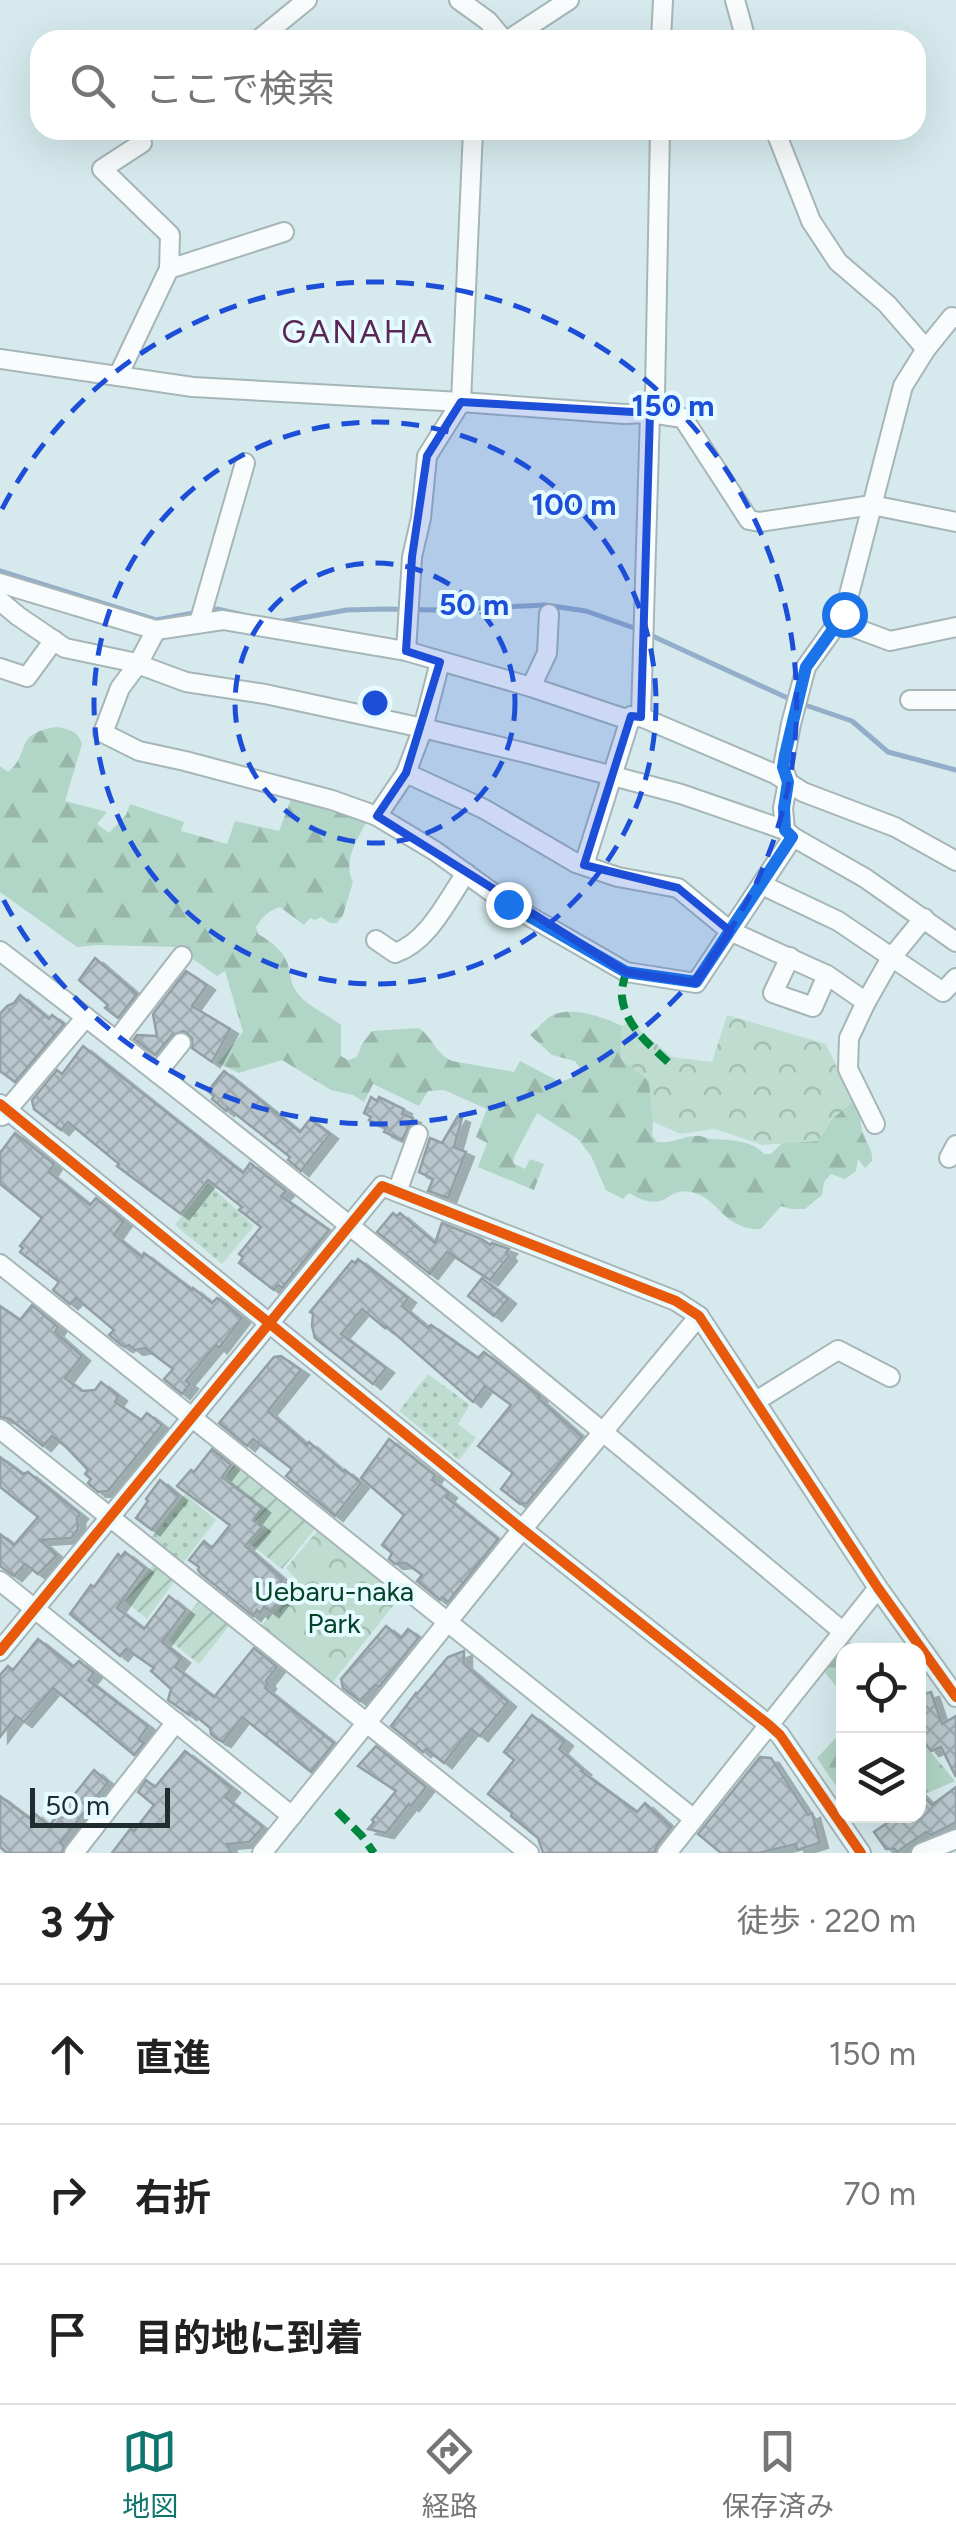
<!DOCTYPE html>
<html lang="ja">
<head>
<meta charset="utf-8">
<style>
	:root { --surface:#fff; --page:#f6f6f6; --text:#222; --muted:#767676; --line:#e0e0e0; --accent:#0f766e }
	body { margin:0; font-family:Figtree,"Noto Sans JP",sans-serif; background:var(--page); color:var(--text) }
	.controls { position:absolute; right:30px; bottom:30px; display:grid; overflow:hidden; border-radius:20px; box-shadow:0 10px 40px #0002 }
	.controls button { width:90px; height:90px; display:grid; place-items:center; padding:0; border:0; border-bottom:2px solid var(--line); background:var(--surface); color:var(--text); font:50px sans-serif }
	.scale { position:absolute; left:30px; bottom:25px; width:140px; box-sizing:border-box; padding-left:10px; border:5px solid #1f2d2f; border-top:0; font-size:28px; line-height:35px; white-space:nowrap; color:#1f2d2f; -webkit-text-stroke:8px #e5fbff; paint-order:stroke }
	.stop { position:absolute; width:30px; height:30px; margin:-22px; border:8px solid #1a73e8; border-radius:50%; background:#fff }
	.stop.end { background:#1a73e8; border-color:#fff; box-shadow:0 2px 10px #0008 }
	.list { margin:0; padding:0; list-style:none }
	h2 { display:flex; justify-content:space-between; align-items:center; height:130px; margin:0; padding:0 40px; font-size:42px }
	h2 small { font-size:32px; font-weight:400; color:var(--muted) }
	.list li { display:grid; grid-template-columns:65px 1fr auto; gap:30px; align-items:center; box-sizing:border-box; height:140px; padding:0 40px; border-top:2px solid var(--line) }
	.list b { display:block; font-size:38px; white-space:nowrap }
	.list em { font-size:32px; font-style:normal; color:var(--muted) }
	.icon { flex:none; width:55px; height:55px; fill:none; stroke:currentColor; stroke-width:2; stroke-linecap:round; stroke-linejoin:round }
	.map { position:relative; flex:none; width:956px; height:1853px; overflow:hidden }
	.search { position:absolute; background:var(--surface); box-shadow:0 10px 40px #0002; left:30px; right:30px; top:30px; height:110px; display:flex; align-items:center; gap:25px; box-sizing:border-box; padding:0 35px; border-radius:30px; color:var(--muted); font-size:38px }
	.sheet { height:550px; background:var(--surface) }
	nav { display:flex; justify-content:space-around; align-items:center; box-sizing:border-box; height:140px; border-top:2px solid var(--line); background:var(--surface); font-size:28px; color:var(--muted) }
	nav a { display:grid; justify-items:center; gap:5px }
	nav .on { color:var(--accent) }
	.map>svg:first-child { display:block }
	.grass { fill:url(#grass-dots) }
	.forest { fill:url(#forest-firs) }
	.park { fill:url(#park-crowns) }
	.garden { fill:url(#garden-furrows) }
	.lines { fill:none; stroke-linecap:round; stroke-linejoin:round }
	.stream { stroke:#94aeca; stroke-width:5 }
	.building { fill:url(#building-cross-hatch); stroke:#92a0a5; stroke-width:2.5; filter:url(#shadow) }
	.street-casing { stroke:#a6b6b8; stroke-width:22 }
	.street { stroke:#f9fcfc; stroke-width:18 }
	.quiet { stroke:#00873e; stroke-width:8; stroke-dasharray:15 8; stroke-linecap:butt }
	.cycleway-casing { stroke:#e5fbff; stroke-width:16 }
	.cycleway { stroke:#e8590c; stroke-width:10 }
	.route { stroke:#1a73e8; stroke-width:12 }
	.marked { fill:#1d4ed8; fill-opacity:0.2; stroke:#1d4ed8; stroke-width:8; stroke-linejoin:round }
	.ring { fill:none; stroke:#1d4ed8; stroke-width:5; stroke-dasharray:18 12 }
	.labels { text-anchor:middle; stroke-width:8; stroke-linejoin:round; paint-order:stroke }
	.park-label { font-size:28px; fill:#044327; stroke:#e5fbff }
	.quarter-label { font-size:32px; letter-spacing:2.5px; fill:#5b2654; stroke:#e5fbff }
	.centre { fill:#1d4ed8; stroke:#e5fbff; stroke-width:5 }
	.ring-label { font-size:30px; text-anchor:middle; font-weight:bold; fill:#1d4ed8; stroke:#e5fbff; stroke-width:8; stroke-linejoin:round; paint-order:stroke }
</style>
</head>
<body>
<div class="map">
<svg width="956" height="1853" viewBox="0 0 956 1853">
	<defs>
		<pattern id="grass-dots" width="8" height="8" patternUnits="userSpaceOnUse" patternTransform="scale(2.5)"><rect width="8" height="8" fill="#beddd0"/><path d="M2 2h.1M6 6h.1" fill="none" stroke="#a3beb3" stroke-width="1.8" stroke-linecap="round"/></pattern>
		<pattern id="forest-firs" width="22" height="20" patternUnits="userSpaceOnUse" patternTransform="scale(2.5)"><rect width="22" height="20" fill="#b1d5c6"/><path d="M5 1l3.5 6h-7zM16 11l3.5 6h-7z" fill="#98b7aa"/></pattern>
		<pattern id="park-crowns" width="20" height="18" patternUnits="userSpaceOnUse" patternTransform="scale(2.5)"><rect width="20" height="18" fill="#beddd0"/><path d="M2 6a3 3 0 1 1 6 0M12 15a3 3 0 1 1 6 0" fill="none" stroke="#a3beb3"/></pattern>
		<pattern id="garden-furrows" width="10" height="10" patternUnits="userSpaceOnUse" patternTransform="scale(2.5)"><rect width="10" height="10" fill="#beddd0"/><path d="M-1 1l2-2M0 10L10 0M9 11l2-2" fill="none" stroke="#a3beb3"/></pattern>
		<pattern id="building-cross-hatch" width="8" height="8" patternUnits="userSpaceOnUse" patternTransform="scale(2.5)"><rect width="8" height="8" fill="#b9c7cc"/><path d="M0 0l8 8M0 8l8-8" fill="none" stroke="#9fabb0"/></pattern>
		<filter id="shadow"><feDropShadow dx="8" dy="5" stdDeviation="0" flood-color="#0004"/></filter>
	</defs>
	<rect width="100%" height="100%" fill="#d6eaed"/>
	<!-- grass -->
	<g class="grass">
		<path d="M208 1183 254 1226 222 1264 175 1225Z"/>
		<path d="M428 1374 470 1405 458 1424 476 1438 459 1460 399 1411Z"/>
		<path d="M185 1494 216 1520 183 1563 151 1538Z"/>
	</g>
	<!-- forest -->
	<g class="forest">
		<path d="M57 727C69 729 78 731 82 744L65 801 107 812 97 824 109 833 126 815 130 804 184 822 181 831 227 844 235 821 279 831 293 794 368 819C358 839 342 860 353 882L343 915 337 923H330L321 917 315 920 310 918 304 925 280 907C268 911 263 916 256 927L258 934C272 942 285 952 289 968 291 977 291 984 296 991 307 1007 326 1013 341 1025V1056L348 1060 357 1057 362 1044 372 1031 419 1028C433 1038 436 1054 452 1061L514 1072 520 1061 560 1082 574 1077 581 1070 575 1061 552 1055 530 1035C534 1032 546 1019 548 1018 567 1004 604 1017 622 1026L621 1059 649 1080 653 1122 652 1135 657 1142C674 1144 682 1136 696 1136 701 1135 706 1139 712 1139 728 1140 753 1140 764 1154H771L782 1143 818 1141 832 1119 853 1101C864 1118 858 1121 864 1136 868 1146 873 1150 872 1161L865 1168 858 1159 856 1171 845 1179 831 1174 824 1182 822 1195 805 1209H791L781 1206 761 1229C722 1230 720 1198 691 1192 665 1186 668 1216 629 1193L623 1199 606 1190 591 1156 578 1139 537 1113 515 1155 513 1163 525 1169 530 1159 544 1164 534 1190 478 1167 487 1143 476 1137 487 1109 444 1090 428 1091 419 1106 373 1084 364 1102 353 1095 331 1090 282 1060 239 1073 218 1063 243 1032 225 971 217 976 176 947 99 945 77 947 0 892V766L8 772C32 753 12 733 57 727Z"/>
		<path d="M849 1641 857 1650H844L843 1696 824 1671Z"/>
		<path d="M843 1730V1787L838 1789 817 1758Z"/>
		<path d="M919 1738 955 1781 923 1795 919 1784Z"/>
	</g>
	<!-- park -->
	<g class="park">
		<path d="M727 1015 826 1044 853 1101 832 1119 818 1141 762 1145 715 1129 681 1134 653 1122 649 1080 621 1059 622 1026 633 1020 641 1031 672 1057 712 1062Z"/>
		<path d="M318 1530 400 1597 332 1683 261 1626 298 1581 286 1568Z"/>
	</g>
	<!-- garden -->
	<g class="garden">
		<path d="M234 1465 315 1529 282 1569 203 1506Z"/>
		<path d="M153 1565 174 1582 147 1619 125 1601Z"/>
		<path d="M198 1602 229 1626 199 1664 169 1640Z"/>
	</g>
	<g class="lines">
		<!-- stream -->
		<g class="stream">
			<path d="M0 571 156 620 199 612"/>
			<path d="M210 610 217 609 248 616"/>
			<path d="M278 622 347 610 385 609 437 610 545 605 586 611 637 629"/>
			<path d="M648 634 792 700"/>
			<path d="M802 704 852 721 888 752 956 770"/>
		</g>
	</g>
	<!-- building -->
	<g class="building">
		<path d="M95 958 137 994 118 1018 105 1008 108 1005 79 980Z"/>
		<path d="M186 971 207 985 192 1006 230 1029 212 1062 192 1048V1038L184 1031 172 1035 155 1055 134 1039 137 1035 157 1036 153 1014Z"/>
		<path d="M20 995 49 1019 52 1015 64 1024 15 1082 0 1071V1014L7 1006 14 1003Z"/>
		<path d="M83 1046 243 1173 250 1163 286 1191 281 1196 329 1230 282 1288 278 1285 274 1290 239 1263 243 1257 239 1254 261 1227 239 1210 242 1207 208 1180 181 1214 117 1166 119 1164 68 1122 61 1130 34 1109 32 1100 57 1070 62 1074Z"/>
		<path d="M224 1071 300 1132 310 1119 330 1134 301 1171 288 1160 290 1157 228 1108 226 1111 212 1099 214 1096 208 1091Z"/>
		<path d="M371 1097 377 1101 379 1097 404 1109 402 1114 413 1118 402 1140 384 1132 386 1128 369 1120 371 1117 364 1113Z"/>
		<path d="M458 1116 462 1118 454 1147 466 1152 448 1198 428 1191 433 1179 419 1172 430 1138 442 1143Z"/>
		<path d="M15 1133 54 1164 49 1172 76 1194 90 1205 96 1198 124 1221 114 1235 142 1257 144 1253 192 1290 193 1288 212 1303 217 1298 220 1299 242 1318 219 1348 216 1345 186 1381 190 1384 182 1394 164 1379 173 1369 145 1348 135 1350 129 1345 125 1347 120 1344 109 1335 114 1330 76 1298 70 1304 53 1290 59 1282 20 1252 23 1248 20 1246 42 1218 0 1184V1153Z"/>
		<path d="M393 1213 397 1216 400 1213 435 1243 442 1223 482 1239 490 1245 492 1243 509 1249 506 1253 509 1256 490 1280 447 1252 430 1274 377 1232Z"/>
		<path d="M358 1259 408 1298 402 1306 428 1328 431 1325 478 1358 484 1352 540 1396 538 1398 582 1437 527 1503 520 1504 501 1489 513 1473 478 1446 511 1405 485 1386 473 1402 386 1326 385 1328 362 1309 341 1334 386 1368 373 1384 315 1338 312 1326 313 1314 310 1312 352 1261 355 1263Z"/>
		<path d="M482 1278 508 1299 494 1316 468 1296Z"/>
		<path d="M32 1305 58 1327 55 1332 82 1356 65 1378 82 1391 95 1390 101 1382 119 1396 115 1402 141 1420 147 1413 162 1425 108 1491 98 1492 88 1483 91 1479 85 1474 88 1470 65 1446 52 1436 43 1446 10 1419 0 1417V1306L20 1320Z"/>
		<path d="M281 1356 301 1370 268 1411 307 1445 309 1442 344 1472 345 1470 361 1483 335 1516 286 1476 292 1469 253 1439 247 1446 219 1423 274 1357Z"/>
		<path d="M389 1439 435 1475 432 1480 449 1493 446 1497 498 1539 448 1602 442 1597 440 1600 417 1581 422 1575 406 1563 395 1564 389 1559 392 1553 382 1545 404 1515 361 1478Z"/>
		<path d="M212 1449 231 1465 222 1477 262 1508 253 1520 262 1527 245 1546 283 1579 280 1583 289 1589 271 1612 264 1607 260 1613 257 1610 253 1616 201 1574 198 1570 199 1567 189 1560 204 1541 212 1548 230 1525 177 1486 191 1470 194 1472Z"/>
		<path d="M0 1457 23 1474 28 1472 80 1514 77 1518 78 1529 71 1538 40 1540 57 1555 38 1574 25 1564 14 1576 0 1566V1534L14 1545 38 1517 0 1487Z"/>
		<path d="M160 1480 179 1496 152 1530 136 1518 148 1501 146 1499Z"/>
		<path d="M125 1552 145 1568 117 1608 144 1629 169 1596 186 1610 162 1642 182 1658 175 1667 214 1697 254 1648 277 1667 266 1681 268 1684 265 1688 334 1743 311 1772 242 1717 223 1742 217 1739 211 1734 210 1728 191 1712 189 1715 168 1700 171 1689 151 1671 154 1668 126 1649 120 1656 70 1614 91 1585 94 1587 118 1554 121 1557Z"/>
		<path d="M386 1626 401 1638 408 1629 419 1637 379 1687 375 1685 360 1701 343 1688 341 1679Z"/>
		<path d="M38 1639 73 1667 79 1661 94 1673 88 1680 148 1726 139 1739 144 1743 134 1755 53 1688 24 1722 16 1716 0 1737V1675L8 1666 13 1670Z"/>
		<path d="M464 1651V1664L508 1702 480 1736 471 1729 444 1763 426 1749 423 1752 391 1726 416 1693 417 1694 448 1657Z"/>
		<path d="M931 1692 942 1724 956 1716V1777L941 1747 931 1751 918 1734V1696Z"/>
		<path d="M532 1715 565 1741 559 1749 583 1770 581 1771 637 1812 645 1803 671 1827 657 1845 654 1853H543L538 1838 511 1816 512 1813 488 1794 514 1760 504 1752Z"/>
		<path d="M376 1746 426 1787 411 1806 409 1804 386 1833 368 1829 374 1822 372 1820 396 1791 358 1766Z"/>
		<path d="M185 1751 232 1788 225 1797 263 1827 249 1842 227 1844 232 1853H112L131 1828 134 1831 154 1805 138 1792 146 1780 155 1787Z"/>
		<path d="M760 1757 771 1758 808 1815 812 1813 820 1843 797 1850 796 1844 759 1853H721L698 1834Z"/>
		<path d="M94 1770 108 1782 60 1843 64 1846 62 1853H7L0 1847V1796L29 1818 34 1813 49 1826Z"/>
		<path d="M956 1787V1822L931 1835 926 1832 897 1852 895 1849H886L874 1832 897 1816H918V1791L932 1805Z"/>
	</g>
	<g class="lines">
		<defs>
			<g id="street">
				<path d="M459 0 488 21 504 40"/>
				<path d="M735 0 746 40"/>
				<path d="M258 40 307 0"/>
				<path d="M508 40 569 0"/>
				<path d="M661 40 663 0"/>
				<path d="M775 130 811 221 838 262 887 304 926 349"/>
				<path d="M142 143 102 169 170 235 169 269"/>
				<path d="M956 318 952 317 926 349 903 386 844 614 806 667 791 724 783 767 788 782 783 808 785 830 793 837 865 878 956 942"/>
				<path d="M0 359 193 387 461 402 624 414 650 413 683 418 749 520 760 522 872 505 956 522"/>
				<path d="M118 376 169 269 284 232"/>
				<path d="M0 583 156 630 223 620 406 651 531 687 623 718 641 717 775 774 803 792 895 827 956 861"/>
				<path d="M0 601 18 616 65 648 132 662 186 682 265 694 423 728 526 753 681 794 785 830"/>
				<path d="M839 622 890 641 956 627"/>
				<path d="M199 623 245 463"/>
				<path d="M156 630 138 664 120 688 103 733 139 751 185 761 332 800 377 816"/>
				<path d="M406 651 412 557 421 518 427 456 461 402 473 130"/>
				<path d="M440 662 423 728 406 773 377 816 435 851 508 904 626 972 696 983 793 837"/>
				<path d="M0 668 27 677 54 640"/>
				<path d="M531 687 547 653 549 614"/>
				<path d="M910 700H956"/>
				<path d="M641 717 650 413 655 394 660 130"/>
				<path d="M406 773 484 809 576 863 618 877 678 888 730 931 827 975 813 1007 773 993 790 957"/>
				<path d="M584 865 631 716"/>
				<path d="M762 885 838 921 943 992 956 978"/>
				<path d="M376 940 395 953C428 942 447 901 466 873"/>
				<path d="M0 951C286 1170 566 1399 842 1631"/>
				<path d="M827 975 866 1002 891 958 924 918"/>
				<path d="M866 1002 849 1038 848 1069 875 1124"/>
				<path d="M116 1041 182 956"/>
				<path d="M157 1073 181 1043"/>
				<path d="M0 1104 522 1529 769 1725 780 1735 861 1853"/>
				<path d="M2 1116 86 1017"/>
				<path d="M949 1158 956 1145"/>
				<path d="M397 1192 418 1134"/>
				<path d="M0 1264 694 1819"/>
				<path d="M756 1401 838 1350 890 1377"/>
				<path d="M0 1429 529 1853"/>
				<path d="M0 1581 292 1816"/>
				<path d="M0 1651 382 1186 676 1301 699 1316 878 1588 956 1697"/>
				<path d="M74 1853 176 1722"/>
				<path d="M262 1853 515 1538 699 1316"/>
				<path d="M667 1853 878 1588"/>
				<path d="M921 1853 956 1839"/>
			</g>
		</defs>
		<!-- street casing -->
		<use href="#street" class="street-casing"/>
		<!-- street -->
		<use href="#street" class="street"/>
		<!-- quiet -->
		<g class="quiet">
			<path d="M626 972C624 980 621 990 622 997 625 1026 650 1045 670 1064"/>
			<path d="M337 1811 362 1836 374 1853"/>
		</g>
		<defs>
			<g id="cycleway">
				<path d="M0 1104 522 1529 769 1725 780 1735 861 1853"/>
				<path d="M0 1651 382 1186 676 1301 699 1316 878 1588 956 1697"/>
			</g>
		</defs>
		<!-- cycleway casing -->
		<use href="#cycleway" class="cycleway-casing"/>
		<!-- cycleway -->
		<use href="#cycleway" class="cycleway"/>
	</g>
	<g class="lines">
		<!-- route -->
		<path class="route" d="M508 904 626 972 696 982 792 837 785 830 784 808 788 782 783 767 785 755 806 667 844 614"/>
	</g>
	<!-- marked area -->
	<path class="marked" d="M461 402 650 413 641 717 631 716 584 865 678 888 730 931 696 983 626 972 377 816 406 773 440 662 406 651 412 557 427 456Z"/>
	<!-- distance rings -->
	<g class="ring">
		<circle cx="375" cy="703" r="140"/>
		<circle cx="375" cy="703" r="281"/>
		<path d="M2 509A421 421 0 1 1 2 897"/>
	</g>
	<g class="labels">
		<!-- park labels -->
		<g class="park-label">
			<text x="334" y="1601">Uebaru-naka<tspan x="334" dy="32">Park</tspan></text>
		</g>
		<!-- quarter labels -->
		<g class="quarter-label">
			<text x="358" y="343">GANAHA</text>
		</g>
	</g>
	<circle cx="375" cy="703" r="15" class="centre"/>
	<g class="ring-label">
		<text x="673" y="416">150 m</text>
		<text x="574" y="515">100 m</text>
		<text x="474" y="615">50 m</text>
	</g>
</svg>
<div class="controls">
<button><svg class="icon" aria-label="locate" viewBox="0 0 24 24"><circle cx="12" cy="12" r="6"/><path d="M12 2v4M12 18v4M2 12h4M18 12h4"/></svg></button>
<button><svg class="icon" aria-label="layers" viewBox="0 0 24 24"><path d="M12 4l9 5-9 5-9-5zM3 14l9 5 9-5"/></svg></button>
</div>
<div class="scale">50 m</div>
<div class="stop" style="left:844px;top:614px"></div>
<div class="stop end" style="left:508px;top:904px"></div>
<div class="search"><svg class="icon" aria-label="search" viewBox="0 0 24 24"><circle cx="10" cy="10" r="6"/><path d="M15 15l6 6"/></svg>ここで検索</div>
</div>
<section class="sheet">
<h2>3 分<small>徒歩 · 220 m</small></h2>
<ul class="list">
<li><svg class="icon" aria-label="ahead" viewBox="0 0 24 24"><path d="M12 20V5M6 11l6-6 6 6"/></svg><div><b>直進</b></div><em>150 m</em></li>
<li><svg class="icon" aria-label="right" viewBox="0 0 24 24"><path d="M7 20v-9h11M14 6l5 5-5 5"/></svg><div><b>右折</b></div><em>70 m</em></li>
<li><svg class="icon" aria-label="arrive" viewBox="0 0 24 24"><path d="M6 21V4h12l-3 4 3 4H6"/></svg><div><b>目的地に到着</b></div></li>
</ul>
</section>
<nav>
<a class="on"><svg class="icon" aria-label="map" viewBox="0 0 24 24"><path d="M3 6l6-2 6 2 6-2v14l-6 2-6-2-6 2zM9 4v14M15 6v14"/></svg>地図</a>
<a><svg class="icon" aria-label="directions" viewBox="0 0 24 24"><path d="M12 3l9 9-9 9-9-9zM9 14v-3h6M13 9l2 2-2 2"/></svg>経路</a>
<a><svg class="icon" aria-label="saved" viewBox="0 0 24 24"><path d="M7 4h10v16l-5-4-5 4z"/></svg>保存済み</a>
</nav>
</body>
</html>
